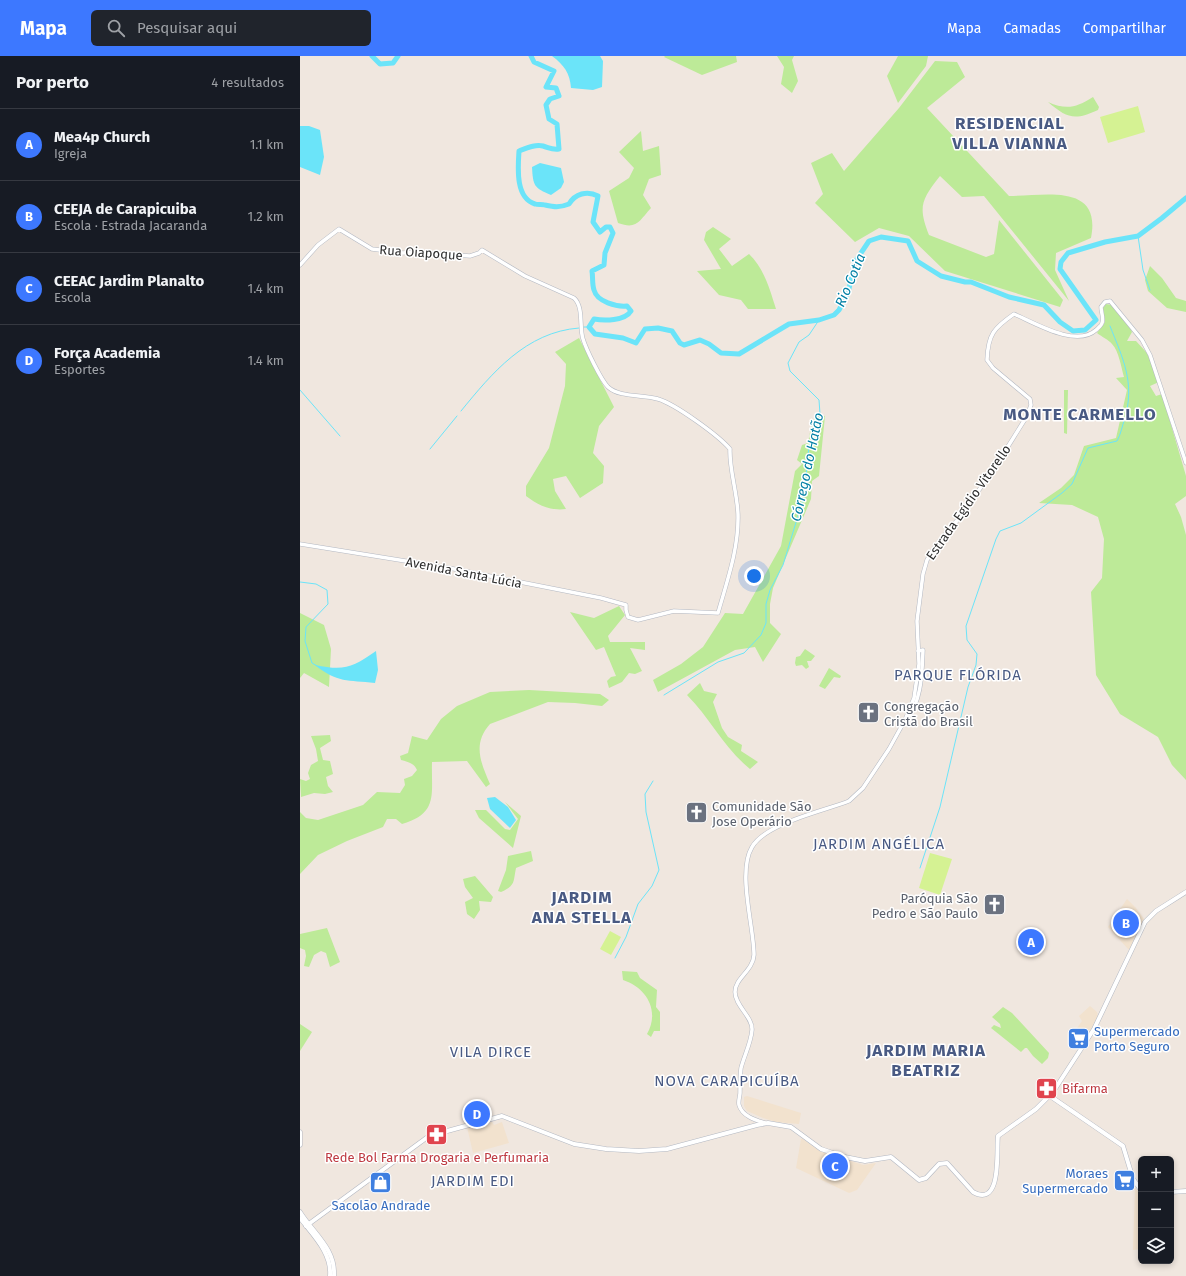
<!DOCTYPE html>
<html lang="pt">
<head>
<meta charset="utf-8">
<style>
	:root { --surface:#171b24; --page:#20242c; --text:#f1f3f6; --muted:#9ea1a6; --line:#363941; --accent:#3d78ff }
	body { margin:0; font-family:"Fira Sans",sans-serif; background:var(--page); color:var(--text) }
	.controls { position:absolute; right:12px; bottom:12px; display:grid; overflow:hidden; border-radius:6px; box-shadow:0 2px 6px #0003 }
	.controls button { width:36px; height:36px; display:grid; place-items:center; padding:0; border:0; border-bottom:1px solid var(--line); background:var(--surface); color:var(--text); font:20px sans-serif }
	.you { position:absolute; left:454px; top:520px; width:14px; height:14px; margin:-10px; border:3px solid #fff; border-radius:50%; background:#1a73e8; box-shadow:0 0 0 6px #1a73e833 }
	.badge { display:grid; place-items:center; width:26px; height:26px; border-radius:50%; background:var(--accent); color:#fff; font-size:13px; font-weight:700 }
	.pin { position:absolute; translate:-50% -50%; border:2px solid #fff; box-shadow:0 1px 4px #0006 }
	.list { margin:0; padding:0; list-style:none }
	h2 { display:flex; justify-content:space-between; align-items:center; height:52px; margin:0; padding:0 16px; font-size:17px }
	h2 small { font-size:13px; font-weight:400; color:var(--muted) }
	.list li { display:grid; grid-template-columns:26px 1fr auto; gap:12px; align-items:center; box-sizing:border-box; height:72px; padding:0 16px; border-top:1px solid var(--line) }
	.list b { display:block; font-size:15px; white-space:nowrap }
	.list p { margin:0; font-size:13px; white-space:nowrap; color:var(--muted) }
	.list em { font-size:13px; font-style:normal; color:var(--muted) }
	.icon { flex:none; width:22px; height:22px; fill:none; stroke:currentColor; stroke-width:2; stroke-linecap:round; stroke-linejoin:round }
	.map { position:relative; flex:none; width:886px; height:1220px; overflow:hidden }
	header { display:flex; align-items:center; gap:24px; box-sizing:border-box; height:56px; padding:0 20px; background:var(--accent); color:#fff }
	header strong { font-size:19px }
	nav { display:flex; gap:22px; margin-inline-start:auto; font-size:14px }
	.search { width:280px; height:36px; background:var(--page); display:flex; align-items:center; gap:10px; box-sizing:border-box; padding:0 14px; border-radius:6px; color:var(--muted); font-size:15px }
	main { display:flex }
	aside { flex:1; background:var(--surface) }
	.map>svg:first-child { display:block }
	.education { fill:#f2e2ce }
	.green { fill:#bdea98 }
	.pitch { fill:#d5f293 }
	.water { fill:#6be4f9 }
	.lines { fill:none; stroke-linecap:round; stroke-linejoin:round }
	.stream { stroke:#6be4f9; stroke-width:1 }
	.river { stroke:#6be4f9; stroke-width:5 }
	.tertiary-casing { stroke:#b3b8c2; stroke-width:4.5 }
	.secondary-casing { stroke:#b3b8c2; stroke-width:5 }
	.tertiary { stroke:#fff; stroke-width:3.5 }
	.secondary { stroke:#fff; stroke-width:4 }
	.labels { text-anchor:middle; stroke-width:3; stroke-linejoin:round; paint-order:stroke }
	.street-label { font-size:13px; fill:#2e2e2e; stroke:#fff }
	.worship-label { font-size:13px; fill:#5b616d; stroke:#fff; text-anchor:start }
	.shop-label { font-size:13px; fill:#366cbe; stroke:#fff; text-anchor:start }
	.health-label { font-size:13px; fill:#be3a42; stroke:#fff; text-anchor:start }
	.water-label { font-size:14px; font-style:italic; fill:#0380a5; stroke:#fff }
	.quarter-label { font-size:15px; letter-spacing:1px; fill:#495a83; stroke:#fff }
	.district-label { font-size:17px; font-weight:bold; letter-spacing:1px; fill:#495a83; stroke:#fff }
</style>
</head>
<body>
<header>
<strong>Mapa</strong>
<div class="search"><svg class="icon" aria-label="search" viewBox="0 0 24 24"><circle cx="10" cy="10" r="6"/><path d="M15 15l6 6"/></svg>Pesquisar aqui</div>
<nav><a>Mapa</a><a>Camadas</a><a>Compartilhar</a></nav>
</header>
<main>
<aside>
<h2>Por perto<small>4 resultados</small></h2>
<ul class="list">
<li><span class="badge">A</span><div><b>Mea4p Church</b><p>Igreja</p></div><em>1.1 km</em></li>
<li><span class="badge">B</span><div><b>CEEJA de Carapicuiba</b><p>Escola · Estrada Jacaranda</p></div><em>1.2 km</em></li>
<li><span class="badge">C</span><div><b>CEEAC Jardim Planalto</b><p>Escola</p></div><em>1.4 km</em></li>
<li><span class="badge">D</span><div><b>Força Academia</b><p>Esportes</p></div><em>1.4 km</em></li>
</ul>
</aside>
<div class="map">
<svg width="886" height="1220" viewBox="0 0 886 1220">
	<rect width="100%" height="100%" fill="#f0e7df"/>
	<!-- education -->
	<g class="education">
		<path d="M827 843 836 852 844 863 829 894 808 871Z"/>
		<path d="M790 950 797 956 798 961 788 978 777 972 782 965 779 960Z"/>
		<path d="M447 1040 501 1057 499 1068 476 1066 463 1062 447 1055 444 1050V1041Z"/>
		<path d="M192 1066 194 1069 202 1066 209 1087 173 1097 167 1071Z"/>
		<path d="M501 1083H503L518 1094 563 1109 576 1107 557 1134 549 1137 496 1112Z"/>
		<path d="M835 1132 841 1138V1193L833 1194Z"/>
	</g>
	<!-- green -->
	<g class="green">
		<path d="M365 0H436L437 6 402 19 364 1Z"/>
		<path d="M477 0H494L492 4 498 25 492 37 481 28 484 11Z"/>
		<path d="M598 0H628L626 10 598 47 587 20Z"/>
		<path d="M635 5 657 6 665 21 627 52 709 140C744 140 802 126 791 182L756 197 755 214 769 245 684 140 662 141 640 120C621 144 618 151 629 179L686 201 694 198 699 164 763 244 760 251 645 215 609 180 579 172 555 186 515 147 523 138 511 107 532 97 544 115 599 52Z"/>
		<path d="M793 41 799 51 798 54C774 65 767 62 748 46 766 54 776 52 793 41Z"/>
		<path d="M341 75 343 95 359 90 361 119 349 123 343 139 351 152C339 165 337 174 318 167L309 135 329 122 334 112 319 96Z"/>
		<path d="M413 171 431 183 419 193 432 210 449 198C464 212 470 234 476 253H448L441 244 419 239 397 215 421 213 404 184 406 176Z"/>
		<path d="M850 210 862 222 876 242 886 245V256L867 252 848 235 845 224Z"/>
		<path d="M806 248 812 249 828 268 832 276 827 285H836L847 297 859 326 850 330 856 340 862 338 886 420V440L875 448 881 461 886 479V724L872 709 858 681 820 658 796 619 791 536 802 522 804 483 798 461 772 449 739 447 761 432 774 419 784 390 816 382 827 334 816 322 824 321C821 311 819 295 812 288 809 284 802 281 797 277L805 266 803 252Z"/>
		<path d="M279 282 314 351 299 370 293 397 304 410 303 427 280 442 266 420 253 423 255 435 266 453C250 455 238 449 226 440V430L249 392 265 330 266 308 255 296Z"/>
		<path d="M764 334H768L767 378 764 377Z"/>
		<path d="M516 358 525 360 519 420 512 425 511 443 473 532 470 548V567L481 578 463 606 455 591 435 594 358 636 353 624 381 608 403 591 425 557 443 558 481 490 495 415 502 408 497 404 502 389 508 387 511 371Z"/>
		<path d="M319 550 325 559 308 580 310 586H345V594L330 592 342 615 335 618 329 617 322 626 309 632 307 625 311 621 316 620 304 591 296 594 270 556 294 562Z"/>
		<path d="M0 557 24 569 31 593 29 631 4 617 0 622Z"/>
		<path d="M505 593 515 600 511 605H507L509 611 506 613 502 609 496 610 495 607 496 601 500 600Z"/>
		<path d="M529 612 541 620 540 622 534 621 525 633 519 630Z"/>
		<path d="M400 627 404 635 417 638 413 646 422 672 428 681 442 689 441 695 458 706 450 713C424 692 410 662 387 639Z"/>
		<path d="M229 634 300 638 309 644 302 650 275 647 248 646 190 668C172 688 181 707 190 728L186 731 167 705 132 706C131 738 139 757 102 768L96 763H87L83 771 47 785 18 799 0 818V756L6 762 18 764 63 749 77 736 100 737 105 729 104 723 112 720 117 714C114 707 108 706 101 704L100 700 108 697 112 680 127 684 141 663 157 650 190 636Z"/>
		<path d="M30 679 31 685 20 692 23 704 30 705 33 718 26 721 28 730 33 736 25 738 14 737 1 741 0 723 6 725 10 723 8 717 11 709 18 705 16 693 11 680Z"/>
		<path d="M205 746 221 760 213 792 179 762 175 754H186L205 773 210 774 218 763Z"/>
		<path d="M231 795 233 805 216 812C213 826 216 829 201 836L198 835 206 814 208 800Z"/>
		<path d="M175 820 193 841 191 846 179 845 180 854 174 863 167 858 165 846 173 842 165 831 163 823Z"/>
		<path d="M27 872 40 906 30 911 26 897 21 895 14 899 9 911 4 910 6 900 5 894 0 892V878Z"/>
		<path d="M322 915 337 916 340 922 357 934 356 951 360 956V975H354L351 981 347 978C360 955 347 932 323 924Z"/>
		<path d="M703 951 712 957 749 997 748 1002 742 1008 733 1000 727 992H725L721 996 691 972 694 969 701 972 700 968 692 961Z"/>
		<path d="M0 968 12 976 0 995Z"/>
	</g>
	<!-- pitch -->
	<g class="pitch">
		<path d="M838 50 845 76 808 87 800 61Z"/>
		<path d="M630 797 652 803 640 839 619 832Z"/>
		<path d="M310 875 321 881 311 899 300 893Z"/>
	</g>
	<!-- water -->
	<g class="water">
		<path d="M252 0H300L303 5 302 31 293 34 271 32C270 17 264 9 252 0Z"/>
		<path d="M0 70H9L20 74 24 101 20 119 0 111Z"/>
		<path d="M240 107 261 112 264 126 261 132 251 139C234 132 233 130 232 111Z"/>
		<path d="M76 595 78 614 75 627C48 624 37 627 15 609 44 615 52 612 76 595Z"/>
		<path d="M195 741 208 751 216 764 210 772 190 753 187 742Z"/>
	</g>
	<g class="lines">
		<!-- stream -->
		<g class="stream">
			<path d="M838 180 843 214 850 234"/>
			<path d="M284 271H289"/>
			<path d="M0 334 40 380"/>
			<path d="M161 355C192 317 226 276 279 272"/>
			<path d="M130 393 157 360"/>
			<path d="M0 526 16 528 27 534 28 548 6 571 5 585 12 607 17 610"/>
			<path d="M364 639 418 606 444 597 461 579 466 567V548L470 534 483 509 504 440 509 390 520 358 519 344 490 315 488 307 499 286 509 279 519 264"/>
			<path d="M620 812 640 751 668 631 676 609 677 598 667 584 666 570 696 483 700 475 721 467 762 437 772 428 788 392 817 385C821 378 822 370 825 362 835 326 823 303 810 270"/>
			<path d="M315 902 326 881 338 848 352 830 359 814 346 756 345 738 353 725"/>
		</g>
		<!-- river -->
		<g class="river">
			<path d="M72 0 80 8 93 7 98 0"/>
			<path d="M231 0 234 6 254 15 246 31 256 32 259 40 250 43 246 49 249 63 257 68 259 93C252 94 250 92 243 90 235 88 227 92 219 95 218 111 215 142 235 148 238 149 242 148 245 149 254 151 259 152 269 148 275 138 287 134 298 140L293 166 300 176 306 171H310L313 177 305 197 304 209 292 215C293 221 292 228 294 234 297 246 317 251 327 250L331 255C325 265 304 265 294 263L289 271 295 278 323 282 336 287 345 273 358 272 372 275 380 287 384 289 400 284 409 288 421 297 439 298 489 268 519 264 534 259 539 254 548 237 555 206 569 185 581 181 608 185 617 205 641 220 665 226H671L709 241 744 249 760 266 773 275 785 274 796 264 760 213 761 206 768 197 805 186 838 180 862 162 886 142"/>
		</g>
		<defs>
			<g id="tertiary">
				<path d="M0 209 18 189 39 173 72 193 103 197 114 196 170 200 179 197 182 194 225 220 274 242C284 251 279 271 283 283 286 293 301 324 308 331 320 342 343 338 358 343 375 348 418 379 430 393 429 412 437 436 438 458 439 492 427 525 418 557L374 555 338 564 328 561 326 554V549L301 542 149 512 0 488"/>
				<path d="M606 664C622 646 622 616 623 594L618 595"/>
				<path d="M465 1067C455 1064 442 1060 439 1049 438 1045 440 1040 440 1037 440 1029 440 1020 441 1012 444 1000 451 987 452 974 453 961 435 950 435 936 435 922 453 915 454 899 454 871 437 816 452 791 466 767 524 755 549 745L563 732 589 693 605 664 614 642 619 608 617 565 623 518 627 504 637 488 661 460 697 408 727 360 731 349 730 343 693 312 687 304C688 278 694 272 714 258 735 267 776 292 796 274 798 272 802 269 802 267 804 262 801 256 801 251L805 246 810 245 842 284 850 299 886 407"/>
			</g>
			<g id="secondary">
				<path d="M750 1040 823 1090 833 1123 841 1134"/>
				<path d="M0 1076V1089"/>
				<path d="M871 1136 886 1135"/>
				<path d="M0 1156C13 1177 36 1193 34 1220"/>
				<path d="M0 1162C13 1179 32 1197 30 1220"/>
				<path d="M6 1170 129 1080 202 1060 274 1088 306 1093 339 1095 367 1093 457 1069 468 1067 491 1071 521 1093 545 1101 565 1105 591 1101 619 1124 626 1122 639 1108 647 1107 673 1136C703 1153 696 1092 698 1080L736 1053 753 1036 794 973 845 866 856 855 886 836"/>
			</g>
		</defs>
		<!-- tertiary casing -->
		<use href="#tertiary" class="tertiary-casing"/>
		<!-- secondary casing -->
		<use href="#secondary" class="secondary-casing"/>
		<!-- tertiary -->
		<use href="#tertiary" class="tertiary"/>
		<!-- secondary -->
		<use href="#secondary" class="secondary"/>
	</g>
	<!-- icons -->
	<defs>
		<symbol id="church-square" viewBox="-11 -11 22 22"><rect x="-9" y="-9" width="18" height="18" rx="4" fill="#6b7280" stroke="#fff"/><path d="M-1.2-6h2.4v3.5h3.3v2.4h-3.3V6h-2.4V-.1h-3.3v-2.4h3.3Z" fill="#fff"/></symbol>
		<symbol id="supermarket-square" viewBox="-11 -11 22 22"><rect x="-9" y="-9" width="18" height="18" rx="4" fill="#3f7fe0" stroke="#fff"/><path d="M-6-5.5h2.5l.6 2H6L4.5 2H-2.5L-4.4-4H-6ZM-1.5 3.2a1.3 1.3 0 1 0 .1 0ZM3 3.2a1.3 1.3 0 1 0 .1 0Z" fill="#fff"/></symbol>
		<symbol id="pharmacy-square" viewBox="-11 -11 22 22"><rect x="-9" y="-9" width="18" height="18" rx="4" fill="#e0444e" stroke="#fff"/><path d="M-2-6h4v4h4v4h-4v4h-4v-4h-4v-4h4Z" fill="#fff"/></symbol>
		<symbol id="shop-square" viewBox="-11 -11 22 22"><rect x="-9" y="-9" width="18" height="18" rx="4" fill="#3f7fe0" stroke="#fff"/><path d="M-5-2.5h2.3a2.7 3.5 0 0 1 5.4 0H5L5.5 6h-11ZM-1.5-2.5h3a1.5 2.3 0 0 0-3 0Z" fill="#fff"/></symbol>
	</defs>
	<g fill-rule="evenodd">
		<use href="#church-square" x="556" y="644" width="25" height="25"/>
		<use href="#church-square" x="384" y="744" width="25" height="25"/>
		<use href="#church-square" x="682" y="836" width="25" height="25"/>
		<use href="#supermarket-square" x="766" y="970" width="25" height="25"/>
		<use href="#pharmacy-square" x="734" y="1020" width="25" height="25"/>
		<use href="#pharmacy-square" x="124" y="1066" width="25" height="25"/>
		<use href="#supermarket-square" x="812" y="1112" width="25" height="25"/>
		<use href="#shop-square" x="68" y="1114" width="25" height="25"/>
	</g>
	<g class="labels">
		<!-- street labels -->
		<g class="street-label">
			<text transform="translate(121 196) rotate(4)" y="5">Rua Oiapoque</text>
			<text transform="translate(668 446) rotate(-55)" y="5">Estrada Egídio Vitorello</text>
			<text transform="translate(164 516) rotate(11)" y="5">Avenida Santa Lúcia</text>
		</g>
		<!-- worship labels -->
		<g class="worship-label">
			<text x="584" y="655">Congregação<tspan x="584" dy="15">Cristã do Brasil</tspan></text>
			<text x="412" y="755">Comunidade São<tspan x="412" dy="15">Jose Operário</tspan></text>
			<text x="678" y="847" text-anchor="end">Paróquia São<tspan x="678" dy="15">Pedro e São Paulo</tspan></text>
		</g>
		<!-- shop labels -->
		<g class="shop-label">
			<text x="794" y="980">Supermercado<tspan x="794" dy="15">Porto Seguro</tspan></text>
			<text x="808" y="1122" text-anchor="end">Moraes<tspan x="808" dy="15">Supermercado</tspan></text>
			<text x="81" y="1154" text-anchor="middle">Sacolão Andrade</text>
		</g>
		<!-- health labels -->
		<g class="health-label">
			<text x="762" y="1037">Bifarma</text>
			<text x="137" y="1106" text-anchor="middle">Rede Bol Farma Drogaria e Perfumaria</text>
		</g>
		<!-- water labels -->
		<g class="water-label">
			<text transform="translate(550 224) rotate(-67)" y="5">Rio Cotia</text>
			<text transform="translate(507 411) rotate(-78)" y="5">Córrego do Hatão</text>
		</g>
		<!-- quarter labels -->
		<g class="quarter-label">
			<text x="658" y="624">PARQUE FLÓRIDA</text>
			<text x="579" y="793">JARDIM ANGÉLICA</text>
			<text x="191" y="1001">VILA DIRCE</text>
			<text x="427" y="1030">NOVA CARAPICUÍBA</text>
			<text x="173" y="1130">JARDIM EDI</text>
		</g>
		<!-- district labels -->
		<g class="district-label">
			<text x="710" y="73">RESIDENCIAL<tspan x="710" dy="20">VILLA VIANNA</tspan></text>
			<text x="780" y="364">MONTE CARMELLO</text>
			<text x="282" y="847">JARDIM<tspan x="282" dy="20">ANA STELLA</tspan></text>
			<text x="626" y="1000">JARDIM MARIA<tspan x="626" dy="20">BEATRIZ</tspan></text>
		</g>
	</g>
</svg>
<div class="controls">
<button>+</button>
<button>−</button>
<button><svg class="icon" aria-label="layers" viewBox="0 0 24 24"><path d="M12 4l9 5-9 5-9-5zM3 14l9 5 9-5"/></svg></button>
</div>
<div class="you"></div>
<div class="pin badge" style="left:731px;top:886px">A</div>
<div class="pin badge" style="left:826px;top:867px">B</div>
<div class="pin badge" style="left:535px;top:1110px">C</div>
<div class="pin badge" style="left:177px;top:1058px">D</div>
</div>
</main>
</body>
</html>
